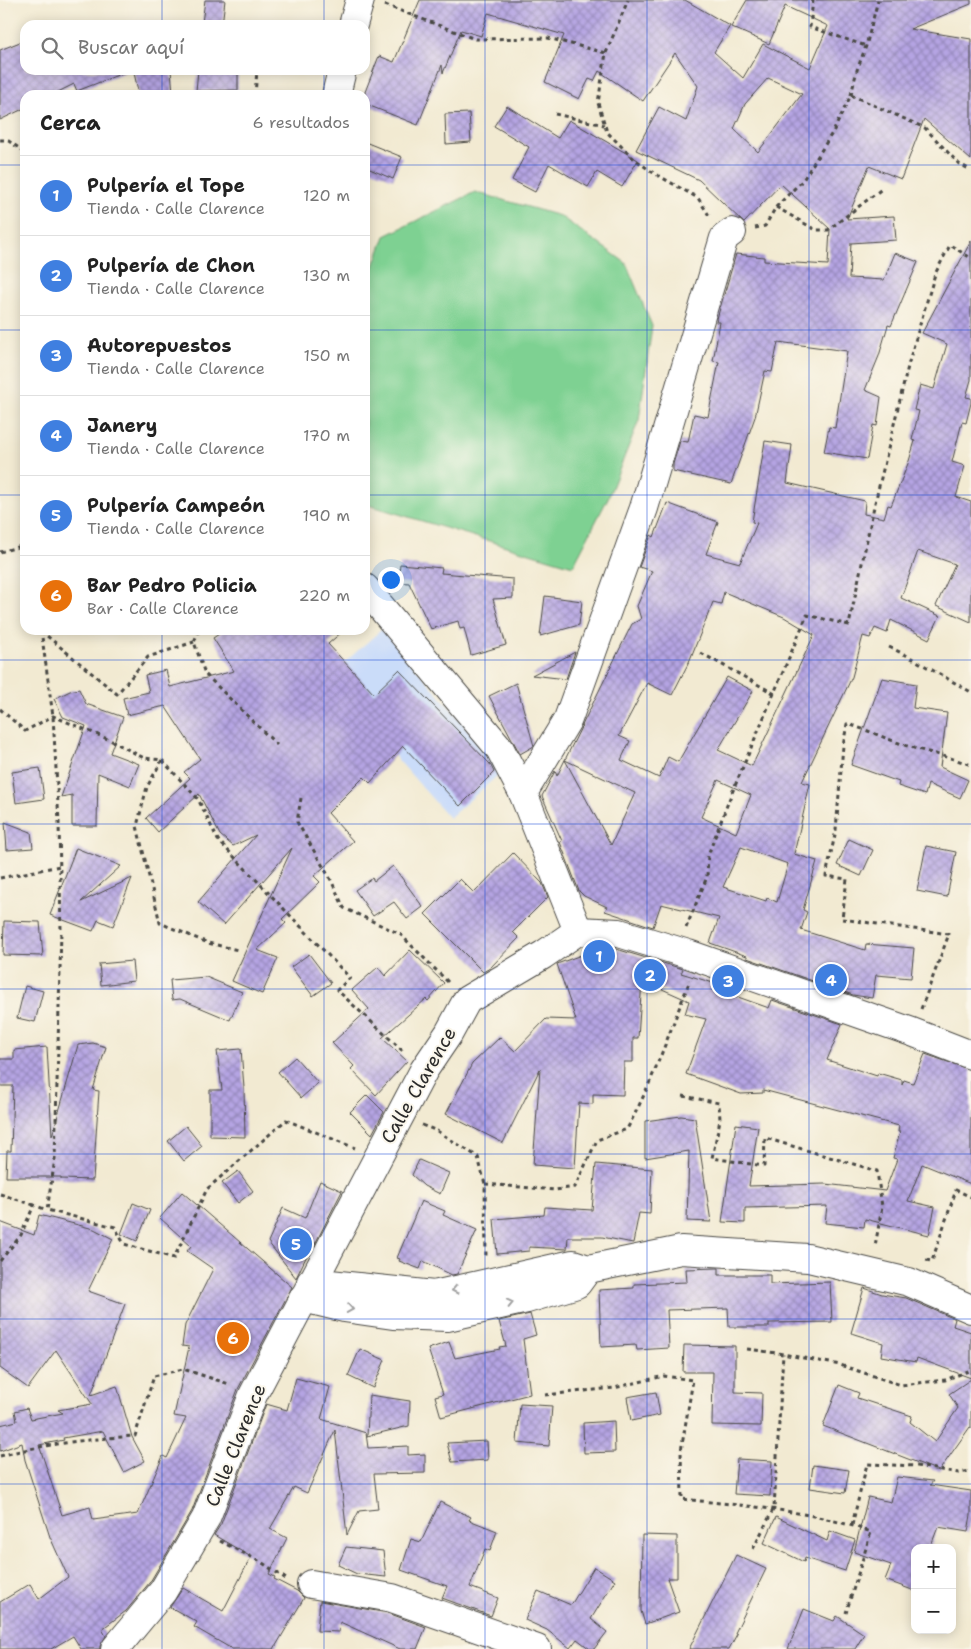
<!DOCTYPE html>
<html lang="es">
<head>
<meta charset="utf-8">
<style>
	:root { --surface:#fff; --page:#f2f2f2; --text:#222; --muted:#767676; --line:#e0e0e0; --accent:#7c3aed }
	body { margin:0; font-family:"Shantell Sans",sans-serif; background:var(--page); color:var(--text) }
	.controls { position:absolute; right:15px; bottom:15px; display:grid; overflow:hidden; border-radius:10px; box-shadow:0 2px 12px #0003 }
	.controls button { width:45px; height:45px; display:grid; place-items:center; padding:0; border:0; border-bottom:1px solid var(--line); background:var(--surface); color:var(--text); font:25px sans-serif }
	.you { position:absolute; left:390px; top:579px; width:18px; height:18px; margin:-12px; border:4px solid #fff; border-radius:50%; background:#1a73e8; box-shadow:0 0 0 8px #1a73e833 }
	.badge { display:grid; place-items:center; width:32px; height:32px; border-radius:50%; background:var(--accent); color:#fff; font-size:16px; font-weight:700 }
	.pin { position:absolute; translate:-50% -50%; border:2px solid #fff; box-shadow:0 1px 5px #0006 }
	.list { margin:0; padding:0; list-style:none }
	h2 { display:flex; justify-content:space-between; align-items:center; height:65px; margin:0; padding:0 20px; font-size:21px }
	h2 small { font-size:16px; font-weight:400; color:var(--muted) }
	.list li { display:grid; grid-template-columns:32px 1fr auto; gap:15px; align-items:center; box-sizing:border-box; height:80px; padding:0 20px; border-top:1px solid var(--line) }
	.list b { display:block; font-size:19px; white-space:nowrap }
	.list p { margin:0; font-size:16px; white-space:nowrap; color:var(--muted) }
	.list em { font-size:16px; font-style:normal; color:var(--muted) }
	.icon { flex:none; width:28px; height:28px; fill:none; stroke:currentColor; stroke-width:2; stroke-linecap:round; stroke-linejoin:round }
	.map { position:relative; flex:none; width:971px; height:1649px; overflow:hidden }
	.search { position:absolute; background:var(--surface); box-shadow:0 2px 12px #0003; left:20px; top:20px; width:350px; height:55px; display:flex; align-items:center; gap:12px; box-sizing:border-box; padding:0 18px; border-radius:15px; color:var(--muted); font-size:19px }
	.panel { position:absolute; background:var(--surface); box-shadow:0 2px 12px #0003; left:20px; top:90px; width:350px; height:545px; border-radius:15px }
	.map>svg:first-child { display:block }
	.built { fill:#cadcf9 }
	.park { fill:#7ed192; stroke:#547e5e }
	.building { fill:url(#building-cross-hatch); fill-rule:evenodd }
	.lines { fill:none; stroke-linecap:round; stroke-linejoin:round }
	.minor-casing { stroke:#494844; stroke-width:30 }
	.tertiary-casing { stroke:#494844; stroke-width:30 }
	.path { stroke:#494844; stroke-width:3; stroke-dasharray:4 4; stroke-linecap:butt }
	.minor { stroke:#fff; stroke-width:28 }
	.tertiary { stroke:#fff; stroke-width:28 }
	.oneway { stroke:#a0a0a0 }
	.grid { fill:none; stroke:#1d4ed8; stroke-width:1; stroke-opacity:0.55 }
	.labels { text-anchor:middle; stroke-width:4; stroke-linejoin:round; paint-order:stroke }
	.street-label { font-size:19px; fill:#2b2b2b; stroke:#fbf7ec }
</style>
</head>
<body>
<div class="map">
<svg width="971" height="1649" viewBox="0 0 971 1649">
	<defs>
		<pattern id="building-cross-hatch" width="8" height="8" patternUnits="userSpaceOnUse" patternTransform="scale(1.25)"><rect width="8" height="8" fill="#b5a4e3"/><path d="M0 0l8 8M0 8l8-8" fill="none" stroke="#9386b8"/></pattern>
	</defs>
	<rect width="100%" height="100%" fill="#fbf7ec"/>
	<filter id="ink" filterUnits="userSpaceOnUse"><feTurbulence type="fractalNoise" baseFrequency=".02" numOctaves="2"/><feDisplacementMap in="SourceGraphic" scale="10" xChannelSelector="R" yChannelSelector="G"/><feConvolveMatrix kernelMatrix="1 2 1 2 8 2 1 2 1" color-interpolation-filters="sRGB"/></filter>
	<filter id="wash" filterUnits="userSpaceOnUse"><feTurbulence type="fractalNoise" baseFrequency=".0096" numOctaves="4" result="noise"/><feDisplacementMap in="SourceGraphic" scale="20" xChannelSelector="R" yChannelSelector="G"/><feGaussianBlur stdDeviation="1.12" result="paint"/><feColorMatrix in="noise" values="0 0 0 0 0 0 0 0 0 0 0 0 0 0 0 0 0 1.4 0 .05"/><feComposite in="paint" operator="in"/></filter>
	<g filter="url(#wash)">
		<rect width="100%" height="100%" fill="#f2ead2"/>
		<!-- built -->
		<path class="built" d="M382 629 504 770 449 818 359 715 325 680Z"/>
		<!-- park -->
		<path class="park" d="M475 192 560 216 626 263 652 326 639 420 608 498 573 566 365 504V290L385 236Z"/>
		<g id="blocks">
			<!-- building -->
			<g class="building">
				<path d="M205 0H225L222 25 202 23Z"/>
				<path d="M420 0H685L730 26 714 52 743 78 763 44 810 68 828 26 785 6 769 44 731 27 747 0H971V4L910 29 971 39V160L924 119 901 179 869 166 847 219 894 216 896 240 851 243 849 278 884 280 895 253 918 262 891 326 888 325 879 356 865 390 881 397 877 426 873 425 867 459 824 452 829 427 835 428 847 351 778 342 772 372 765 371 755 417 731 484 673 471V464L680 441 688 442 694 414 708 417 719 362 713 361 720 322H716L736 254 764 257V261L828 265 830 229 781 184 744 223 699 180 636 150 659 107 686 121 698 86 675 53 643 101 599 71 594 81 589 79 579 99 545 82 564 35 488 13 481 36 461 30 443 73 442 65 418 125 365 104V92L379 56 394 62ZM768 78 802 94 758 152 734 129 745 104Z"/>
				<path d="M25 40V70L128 71 77 91 74 84 52 95H25V108L0 120V50Z"/>
				<path d="M146 70H171L173 93 164 95H139L134 73Z"/>
				<path d="M198 70H238V90L196 91Z"/>
				<path d="M507 106 558 138 569 120 638 160 622 187 597 172 588 187 549 164 535 192 512 180 529 147 494 126Z"/>
				<path d="M469 113 471 142 446 144 445 114Z"/>
				<path d="M365 142 402 157 393 179 365 167Z"/>
				<path d="M971 241V380L966 397 971 398V403L966 423 962 422 952 462 965 466 956 497 971 502V622L936 606 955 564 918 551 901 598 940 616 929 639 891 620 887 633 875 628 870 638 863 636 852 677 802 782 810 784 794 854 817 861 803 910 807 912 801 930 865 950 866 944 914 948 911 978 876 975 872 998 853 995 747 958V956L710 943 719 918 661 904 653 927 605 911 607 907 584 896 579 891 560 842 562 841 542 796 555 771 557 776 632 624 641 619 637 606 652 571 639 567 651 535 654 537 667 503 718 522 706 554 740 563 757 523 752 522 765 441 792 445 787 483 865 501 864 514 884 518 888 505 891 506 909 461 915 441 912 440 919 411 914 410 920 385 934 389 947 344 922 333ZM724 592 784 617 814 635 752 766 718 750 753 691 727 677 678 762 668 757 659 778 621 760 630 741 619 736 647 683 672 695 689 662 713 602 721 604ZM565 760 635 793 611 845ZM718 780 751 795 736 833 701 817ZM741 847 788 864 777 902 767 898 766 901 723 887Z"/>
				<path d="M400 564 442 568 441 573 513 579V598L493 599 506 645 471 655 464 628 460 629 458 621 431 629 409 583 398 582Z"/>
				<path d="M545 596 582 601 579 625 540 636Z"/>
				<path d="M225 630H344L328 644 374 694 399 670 490 764 494 772 460 806 403 746 370 783 364 777 328 813 353 841 314 876 320 882 282 919 286 923 257 950 278 958 262 994 232 981 292 848 224 925 198 902 256 835 233 846 220 835 199 794 158 832 146 818 190 778 184 772 200 759 165 706 127 715 123 698 149 692 145 675 166 670 170 687 234 671 213 638Z"/>
				<path d="M575 652 566 679 532 675Z"/>
				<path d="M882 678 916 684 913 708 947 713 940 767 968 780 960 798 928 784 925 795 898 786 899 782 851 765Z"/>
				<path d="M516 683 534 746 520 754 489 696Z"/>
				<path d="M79 689 86 704 123 717 110 753 139 764 130 786 98 773 97 826H72V795L61 797 86 726 63 717 54 699 70 691Z"/>
				<path d="M40 768 44 799 16 803 12 772Z"/>
				<path d="M5 822 31 832 33 848 7 850Z"/>
				<path d="M849 839 873 850 861 876 837 865Z"/>
				<path d="M926 846 956 852 947 897 917 891Z"/>
				<path d="M76 848 121 866 81 902 132 878 113 926 98 920 93 931 50 915Z"/>
				<path d="M513 853 542 883 548 897 513 932 519 938 490 968 483 972 425 914 460 879 474 893Z"/>
				<path d="M393 866 423 907 407 919 394 902 373 916 355 890 372 878 374 881Z"/>
				<path d="M4 921 40 922 43 956 3 955Z"/>
				<path d="M600 948 616 949 683 969 681 973 723 986 721 991 769 1008 772 1000 842 1024 827 1060 877 1076 878 1073 902 1080V1085L904 1080 913 1083 925 1054 971 1070V1184L922 1164 908 1201 935 1207 929 1235 865 1219 864 1227 825 1223 827 1206 745 1208V1223L722 1222 736 1124 758 1127 749 1186 825 1184 885 1191 897 1159 893 1158 900 1132H898L899 1126 763 1090V1093L741 1094 686 1074 706 1019 685 1014 689 1001 642 980 638 1038H633V1062H624L623 1095 593 1094V1104L579 1103 575 1168 533 1165 540 1069 503 1143 446 1114 472 1064 500 1037 515 1051 546 1019 576 1020 557 964Z"/>
				<path d="M410 950 444 983 428 1001 426 999 382 1038 407 1061 376 1095 351 1069 354 1066 332 1043 369 1009 352 990 378 967 385 976Z"/>
				<path d="M309 954 331 983 313 996 291 967Z"/>
				<path d="M132 961 134 981 101 985 99 964Z"/>
				<path d="M206 977 242 992 230 1020 180 999 172 1000 170 980Z"/>
				<path d="M25 986 43 991 35 1022 17 1018Z"/>
				<path d="M93 1043 106 1047 93 1090 99 1091 93 1180 61 1179V1177H6L7 1151H11L13 1086H0V1059H14V1050L47 1047 52 1136 78 1045Z"/>
				<path d="M241 1049 244 1088 245 1137 210 1136V1090H222L217 1051Z"/>
				<path d="M295 1057 318 1083 301 1098 278 1072Z"/>
				<path d="M367 1095 384 1112 372 1134 350 1112Z"/>
				<path d="M681 1116 695 1118 711 1222 687 1221 689 1151 645 1158V1121Z"/>
				<path d="M186 1126 202 1146 184 1161 168 1141Z"/>
				<path d="M419 1160 449 1173 440 1194 424 1186 412 1175Z"/>
				<path d="M596 1164 652 1169 650 1214 639 1213 633 1243 602 1237H568L567 1249 529 1247V1251L497 1254 494 1219 544 1215 545 1207 592 1210Z"/>
				<path d="M238 1171 253 1191 238 1203 222 1183Z"/>
				<path d="M320 1181 342 1191 315 1244 313 1243 296 1278 268 1242 283 1208 305 1218Z"/>
				<path d="M182 1192 292 1287 238 1389 192 1511 150 1582 126 1611 102 1629 106 1636 100 1646V1649H81L73 1636 51 1649H0V1602L30 1584 39 1599 68 1577 50 1537 25 1460 22 1443 0 1451V1425L17 1421 15 1411 27 1408 31 1419 63 1413 58 1410 92 1404 56 1350 28 1388 0 1368V1222L34 1235 39 1215 94 1229 113 1239 88 1291 125 1304 91 1395 117 1386 132 1437 145 1461 124 1472 103 1431 63 1438 64 1440 39 1445 62 1515 90 1507 93 1520 138 1514 163 1456 167 1458 186 1418 174 1416 189 1347 182 1346 185 1325 213 1269 187 1251 191 1246 160 1218Z"/>
				<path d="M421 1201 445 1211 443 1215 477 1230 457 1274 452 1275 423 1261 420 1269 399 1261 400 1259 397 1258Z"/>
				<path d="M133 1203 150 1210 137 1241 121 1234Z"/>
				<path d="M717 1268H719V1275H770V1284L830 1282 832 1322 769 1323V1327H729L728 1308 667 1310 669 1348 637 1350 636 1345 601 1347 599 1290 634 1288V1284L687 1282 686 1269Z"/>
				<path d="M864 1288 882 1294 906 1298 955 1319 953 1326 971 1332V1378L917 1358 916 1362 881 1356 883 1343 851 1333Z"/>
				<path d="M530 1314 536 1335 523 1339 530 1394 441 1417 435 1396 443 1394 428 1349 449 1342 455 1358 500 1349 499 1347 506 1346 499 1321Z"/>
				<path d="M684 1345 735 1346V1392L762 1393 761 1426 712 1425 713 1372H683Z"/>
				<path d="M360 1349 385 1360 373 1388 348 1376Z"/>
				<path d="M296 1378 330 1387 321 1419 366 1433 368 1448 408 1446V1455L425 1454V1473L374 1474 378 1509 359 1511 347 1535 335 1430 307 1493 294 1487 270 1529 287 1538 269 1574 275 1577 274 1579 297 1591 304 1598 274 1649H232L194 1627 197 1622 170 1607 183 1588 223 1611 251 1557 214 1535 221 1524 266 1404 287 1410Z"/>
				<path d="M971 1379V1429L970 1427 939 1471 823 1426 839 1385 859 1393 857 1398 912 1416 910 1422 935 1442 958 1408 949 1394Z"/>
				<path d="M656 1392 660 1415 631 1421 627 1397Z"/>
				<path d="M369 1395 410 1401 409 1426 367 1436Z"/>
				<path d="M520 1404 552 1406 549 1446 517 1443Z"/>
				<path d="M614 1421 615 1452 584 1453 583 1423Z"/>
				<path d="M487 1441 488 1460 452 1462 447 1443Z"/>
				<path d="M737 1459 772 1461 770 1496 734 1494Z"/>
				<path d="M813 1465 849 1470 845 1493 810 1488Z"/>
				<path d="M897 1477 933 1481 930 1485 971 1491V1515L968 1532 938 1527 930 1548H915V1591L885 1580 891 1565 854 1552 868 1497 891 1502Z"/>
				<path d="M440 1502 471 1517 469 1520 497 1531 490 1551 485 1549 470 1587 498 1598 491 1616 442 1598 447 1586 401 1570 411 1539 421 1542Z"/>
				<path d="M776 1517 827 1541 830 1531 855 1540 845 1571 805 1558 804 1562 764 1543Z"/>
				<path d="M642 1535 677 1536V1578H667L679 1612 645 1624 641 1611Z"/>
				<path d="M346 1547 383 1551 386 1577 357 1574 338 1565Z"/>
				<path d="M736 1555 766 1569 735 1633 737 1634 729 1649H689Z"/>
				<path d="M594 1567 615 1580 591 1619 607 1632 594 1649H590L577 1639 570 1648 547 1630 525 1620 538 1591 571 1605Z"/>
				<path d="M320 1601 388 1613 426 1627 417 1649H400L340 1622 339 1632 317 1631Z"/>
				<path d="M804 1609 834 1621 837 1616 864 1634 855 1649H788Z"/>
			</g>
		</g>
	</g>
	<g filter="url(#ink)">
		<use href="#blocks" fill-opacity="0" stroke="#494844" stroke-width="1"/>
		<g class="lines">
			<defs>
				<g id="minor">
					<path d="M353 25 360 0"/>
					<path d="M336 95 342 70"/>
					<path d="M365 588 500 749 523 793 578 931"/>
					<path d="M523 793 568 719 644 508 724 238 732 232"/>
					<path d="M311 1282 434 1295 573 1264 588 1269 681 1250 808 1258 909 1282 971 1309"/>
					<path d="M303 1298 344 1308 393 1315 447 1317 527 1299 577 1284 588 1269"/>
					<path d="M311 1584 392 1598 537 1649"/>
				</g>
				<path id="tertiary" d="M115 1649 163 1591 206 1518 253 1395 424 1070 449 1033 467 1000 543 955 578 931 619 933 688 954 912 1032 971 1055"/>
			</defs>
			<!-- minor casing -->
			<use href="#minor" class="minor-casing"/>
			<!-- tertiary casing -->
			<use href="#tertiary" class="tertiary-casing"/>
			<!-- path -->
			<g class="path">
				<path d="M813 0 810 27 866 46"/>
				<path d="M385 5 475 39 548 38 606 53 598 103 607 132 632 157 652 172 698 198 710 217"/>
				<path d="M606 53 628 0"/>
				<path d="M255 95 257 70"/>
				<path d="M851 95 925 128 959 164 971 170"/>
				<path d="M555 114 604 125"/>
				<path d="M0 140H7L25 152"/>
				<path d="M776 207 816 230H828L883 188"/>
				<path d="M755 228 765 226 776 207 803 180 834 130 851 95 857 70 866 46 878 0"/>
				<path d="M0 552 25 545"/>
				<path d="M41 630 53 716 59 822 61 931 55 1159 47 1210 115 1227 124 1244 174 1258 207 1189 286 1120 355 1148"/>
				<path d="M199 630 194 642 205 674 279 747"/>
				<path d="M41 631 117 694 148 657 194 642"/>
				<path d="M889 647 906 655 971 692"/>
				<path d="M701 653 775 694"/>
				<path d="M0 709 25 731 53 716 110 740 144 758 162 760 198 799 218 840 350 978 337 990 405 1053"/>
				<path d="M162 760 147 787 137 826 160 923 208 943 238 950"/>
				<path d="M301 798 297 822 331 880 344 908 400 934 450 984"/>
				<path d="M0 878 60 866"/>
				<path d="M686 928 707 877 708 855 729 800 807 615 849 625 873 511 910 358 935 274 950 245 971 258"/>
				<path d="M921 1009 949 934 842 919 847 879 826 876 836 830 843 746 847 724C865 729 882 737 899 743 923 752 948 756 971 765"/>
				<path d="M683 1096 719 1103 720 1120 712 1158 764 1166 765 1138 877 1171 882 1207 875 1247"/>
				<path d="M422 1125 437 1131 478 1157 485 1184 486 1258"/>
				<path d="M485 1184 555 1190 575 1187 597 1140 627 1129C653 1081 670 1031 690 980"/>
				<path d="M0 1194 34 1205"/>
				<path d="M926 1260 932 1261 956 1190 971 1197"/>
				<path d="M0 1261 21 1235 34 1205 47 1210"/>
				<path d="M747 1349 777 1353 840 1365 901 1385 945 1380 971 1370"/>
				<path d="M545 1395 614 1388 664 1376 693 1380 681 1451 682 1499C746 1506 810 1510 871 1532L846 1613"/>
				<path d="M0 1456C44 1444 89 1439 135 1436L154 1376 183 1369 229 1384"/>
				<path d="M852 1525 867 1464 917 1466 959 1473 971 1471"/>
				<path d="M220 1541 261 1562 286 1579"/>
				<path d="M753 1549 774 1508 783 1354"/>
			</g>
			<!-- minor -->
			<use href="#minor" class="minor"/>
			<!-- tertiary -->
			<use href="#tertiary" class="tertiary"/>
		</g>
		<!-- one-way arrows -->
		<defs><path id="oneway-chevron" d="M-2-3.5L2.5 0L-2 3.5" fill="none" stroke-width="1.6" stroke-linecap="round" stroke-linejoin="round" transform="scale(1.25)"/></defs>
		<g class="oneway">
			<use href="#oneway-chevron" transform="translate(455 1290) rotate(168)"/>
			<use href="#oneway-chevron" transform="translate(510 1303) rotate(-13)"/>
			<use href="#oneway-chevron" transform="translate(350 1309) rotate(9)"/>
		</g>
	</g>
	<!-- grid -->
	<path class="grid" d="M162 0V25M324 0V25M485 0V1649M647 0V1649M809 0V1649M162 70V95M324 70V95M0 165H25M365 165H971M0 330H25M365 330H971M0 495H25M365 495H971M162 630V1649M324 630V1649M0 660H971M0 824H971M0 989H971M0 1154H971M0 1319H971M0 1484H971"/>
	<g class="labels">
		<!-- street labels -->
		<g class="street-label">
			<text transform="translate(418 1085) rotate(-60)" y="7">Calle Clarence</text>
			<text transform="translate(235 1445) rotate(-68)" y="7">Calle Clarence</text>
		</g>
	</g>
</svg>
<div class="controls">
<button>+</button>
<button>−</button>
</div>
<div class="you"></div>
<div class="pin badge" style="left:599px;top:956px;background:#3f7fe0">1</div>
<div class="pin badge" style="left:650px;top:975px;background:#3f7fe0">2</div>
<div class="pin badge" style="left:728px;top:981px;background:#3f7fe0">3</div>
<div class="pin badge" style="left:831px;top:980px;background:#3f7fe0">4</div>
<div class="pin badge" style="left:296px;top:1244px;background:#3f7fe0">5</div>
<div class="pin badge" style="left:233px;top:1338px;background:#e8710a">6</div>
<div class="search"><svg class="icon" aria-label="search" viewBox="0 0 24 24"><circle cx="10" cy="10" r="6"/><path d="M15 15l6 6"/></svg>Buscar aquí</div>
<section class="panel">
<h2>Cerca<small>6 resultados</small></h2>
<ul class="list">
<li><span class="badge" style="background:#3f7fe0">1</span><div><b>Pulpería el Tope</b><p>Tienda · Calle Clarence</p></div><em>120 m</em></li>
<li><span class="badge" style="background:#3f7fe0">2</span><div><b>Pulpería de Chon</b><p>Tienda · Calle Clarence</p></div><em>130 m</em></li>
<li><span class="badge" style="background:#3f7fe0">3</span><div><b>Autorepuestos</b><p>Tienda · Calle Clarence</p></div><em>150 m</em></li>
<li><span class="badge" style="background:#3f7fe0">4</span><div><b>Janery</b><p>Tienda · Calle Clarence</p></div><em>170 m</em></li>
<li><span class="badge" style="background:#3f7fe0">5</span><div><b>Pulpería Campeón</b><p>Tienda · Calle Clarence</p></div><em>190 m</em></li>
<li><span class="badge" style="background:#e8710a">6</span><div><b>Bar Pedro Policia</b><p>Bar · Calle Clarence</p></div><em>220 m</em></li>
</ul>
</section>
</div>
</body>
</html>
